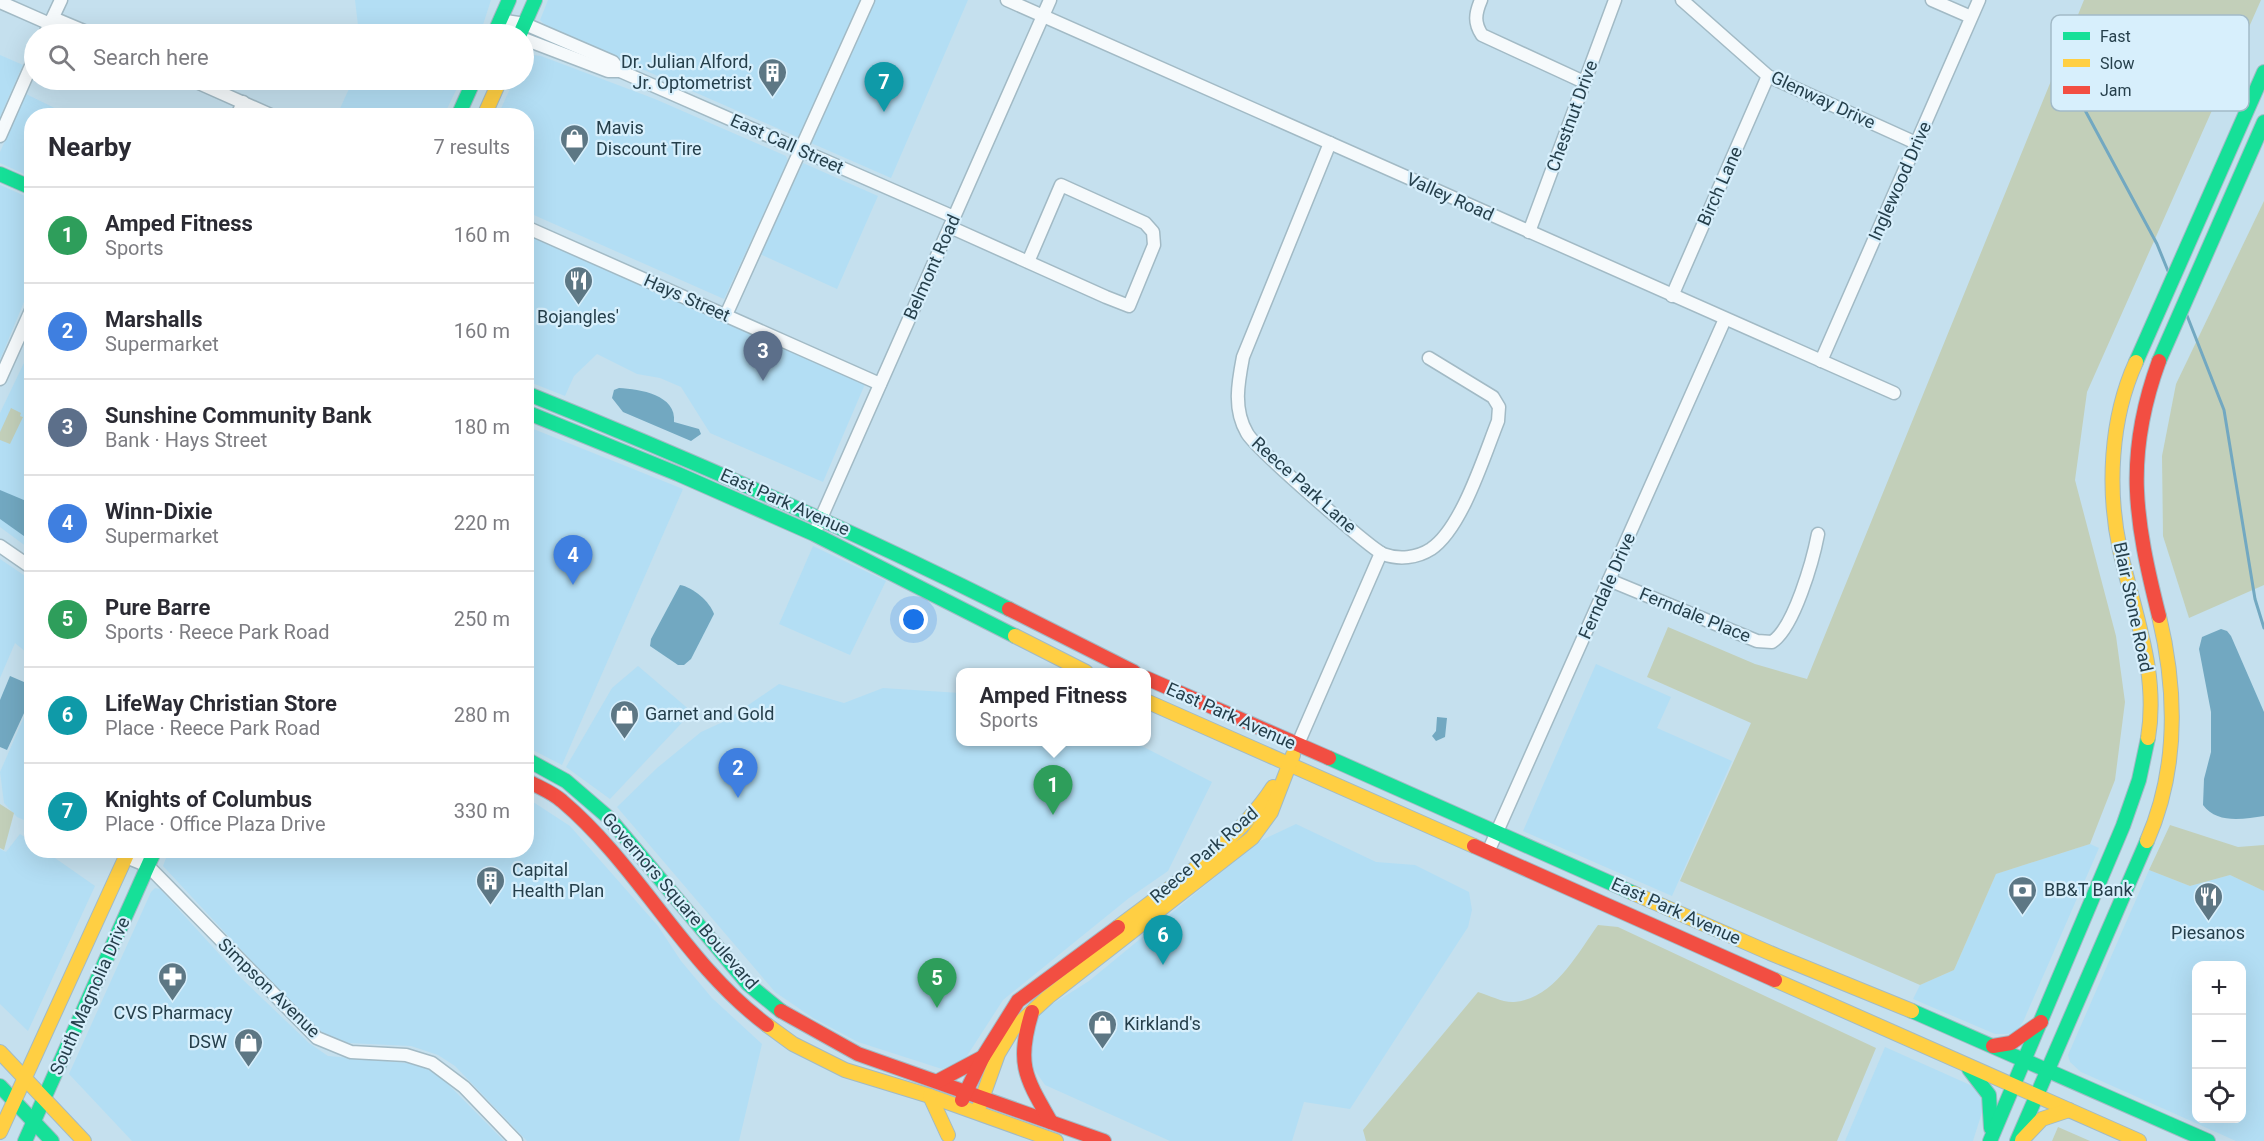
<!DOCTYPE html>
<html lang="en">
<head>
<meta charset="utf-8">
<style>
	:root { --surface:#fff; --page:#f7f7f7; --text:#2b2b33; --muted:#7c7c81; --line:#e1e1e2; --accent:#1a73e8 }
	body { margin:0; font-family:Roboto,sans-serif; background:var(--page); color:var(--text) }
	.controls { position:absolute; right:18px; bottom:18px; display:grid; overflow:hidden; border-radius:12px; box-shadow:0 6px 24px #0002 }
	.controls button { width:54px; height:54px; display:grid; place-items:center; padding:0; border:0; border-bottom:2px solid var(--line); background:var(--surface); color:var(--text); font:30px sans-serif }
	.you { position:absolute; left:914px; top:620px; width:21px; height:21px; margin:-15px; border:4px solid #fff; border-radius:50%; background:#1a73e8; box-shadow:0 0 0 9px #1a73e833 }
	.badge { display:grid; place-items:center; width:39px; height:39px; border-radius:50%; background:var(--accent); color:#fff; font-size:20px; font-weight:700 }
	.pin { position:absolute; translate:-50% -50px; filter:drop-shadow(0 2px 3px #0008) }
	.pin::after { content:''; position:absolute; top:32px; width:21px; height:18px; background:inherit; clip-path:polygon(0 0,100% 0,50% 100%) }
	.popup { position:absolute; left:956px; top:668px; width:195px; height:78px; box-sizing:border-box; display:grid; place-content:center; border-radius:12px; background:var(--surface); filter:drop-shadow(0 2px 4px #0005); font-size:20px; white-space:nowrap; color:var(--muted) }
	.popup b { font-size:22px; color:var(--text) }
	.popup::after { content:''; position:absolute; left:50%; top:100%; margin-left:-12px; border:12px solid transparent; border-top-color:var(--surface) }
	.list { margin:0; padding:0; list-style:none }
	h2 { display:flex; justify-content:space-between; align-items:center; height:78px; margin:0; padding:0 24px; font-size:26px }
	h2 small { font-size:20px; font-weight:400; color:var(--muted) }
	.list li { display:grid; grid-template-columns:39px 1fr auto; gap:18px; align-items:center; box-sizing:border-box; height:96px; padding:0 24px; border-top:2px solid var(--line) }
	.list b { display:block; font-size:22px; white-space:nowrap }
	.list p { margin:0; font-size:20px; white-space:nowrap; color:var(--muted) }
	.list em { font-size:20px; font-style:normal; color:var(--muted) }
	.icon { flex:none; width:33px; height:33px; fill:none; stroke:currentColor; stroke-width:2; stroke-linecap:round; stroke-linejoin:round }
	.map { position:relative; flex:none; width:2264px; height:1141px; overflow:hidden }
	.search { position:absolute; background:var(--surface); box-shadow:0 6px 24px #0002; left:24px; top:24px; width:510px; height:66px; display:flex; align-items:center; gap:15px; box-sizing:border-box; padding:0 21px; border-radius:33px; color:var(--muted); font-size:22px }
	.panel { position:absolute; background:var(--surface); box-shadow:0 6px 24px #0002; left:24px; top:108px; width:510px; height:750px; border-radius:24px }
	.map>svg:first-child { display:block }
	.built { fill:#b3def4; fill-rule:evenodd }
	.green { fill:#c2cfb9 }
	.water { fill:#72a8c1 }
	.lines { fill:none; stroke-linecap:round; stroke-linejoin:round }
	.stream { stroke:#72a8c1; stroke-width:3 }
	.street-casing { stroke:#a2bac5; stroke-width:15 }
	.fast-casing { stroke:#a2bac5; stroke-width:16 }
	.slow-casing { stroke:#a2bac5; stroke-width:16 }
	.jam-casing { stroke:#a2bac5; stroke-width:16 }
	.street { stroke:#f6fafc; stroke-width:12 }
	.fast { stroke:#16e098; stroke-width:14 }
	.slow { stroke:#ffcf43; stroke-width:14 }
	.jam { stroke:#f24e42; stroke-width:14 }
	.labels { text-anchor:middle; stroke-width:4.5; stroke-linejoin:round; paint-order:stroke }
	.poi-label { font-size:18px; fill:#253f4b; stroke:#d7effc; text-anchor:start }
	.street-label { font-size:18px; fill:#253f4b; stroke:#d7effc }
	.key { fill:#d7effc; stroke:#a2bac7; stroke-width:1.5 }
	.key-label { font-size:16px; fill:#253f4b }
</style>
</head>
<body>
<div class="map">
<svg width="2264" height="1141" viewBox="0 0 2264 1141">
	<rect width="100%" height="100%" fill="#c5e0ee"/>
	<!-- built -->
	<g class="built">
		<path d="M355 0H491L480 34H359Z"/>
		<path d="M548 0H968L891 178 548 28 540 20Z"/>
		<path d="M0 55 23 65 0 117Z"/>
		<path d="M533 55 541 56 655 99 786 156 788 161 724 299 527 212 526 116 498 115 514 80H524V61Z"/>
		<path d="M353 80H461L444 115H337Z"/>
		<path d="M26 94 69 115 32 116 31 177 0 163V152Z"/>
		<path d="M803 163 878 196 837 289 760 254Z"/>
		<path d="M0 185 32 199 31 285 0 360Z"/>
		<path d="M527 234 865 384 823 482 710 433 681 387 660 378 637 374 597 354 574 376 565 396 527 381Z"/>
		<path d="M31 348V550L0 527V413Z"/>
		<path d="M526 426 683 489 562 765 527 747Z"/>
		<path d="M813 546 886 581 850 655 779 624Z"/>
		<path d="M0 559 31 580 32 657 15 643 0 678Z"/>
		<path d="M1596 664 1671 697 1657 728 1732 761 1672 896 1523 831Z"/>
		<path d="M638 666 692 712 610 799 566 767 612 688Z"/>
		<path d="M779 684 844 703 883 688 960 693V742H1134L1212 782 1168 871 1129 898 1003 1000 965 1059 942 1069 858 1042 813 1018 775 992 617 807 657 768 701 732 725 721Z"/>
		<path d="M31 701V823L17 817 4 803 0 772Z"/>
		<path d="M527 798 570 826 658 926 681 961 712 998 762 1044 739 1141H527L455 1066 438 1055 411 1046 349 1043 322 1033 300 1013 163 866 169 850H526Z"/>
		<path d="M1296 824 1376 862 1415 865 1469 892 1472 910 1468 927 1350 1109 1304 1102 1292 1141H1170L1045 1085 1029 1062 1031 1026 1040 1012 1089 981 1258 842Z"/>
		<path d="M20 834 31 841 32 850 45 851 95 886 28 1031 0 1004V849L6 852Z"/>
		<path d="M2090 844 2099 848 2023 1022 2016 1031 2008 1034H1995L1913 999 1920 985 1954 970 1996 874Z"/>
		<path d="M2149 870 2190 886 2230 875 2264 891V1141H2236L2081 1072 2070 1062 2068 1055ZM2196 966H2242V1118H2196Z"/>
		<path d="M155 888 160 889 241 978 309 1043 328 1056 407 1063 425 1068 440 1076 504 1141H132L69 1074 151 892Z"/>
		<path d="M1885 1047 1977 1088 1984 1106 1973 1141H1845Z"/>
	</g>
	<!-- green -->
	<g class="green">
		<path d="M2084 0H2261L2087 392 2075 480 2116 636 2125 702 2115 780 2090 844 1996 874 1954 970 1920 985 1680 881 1751 723 1647 677 1668 627 1755 664 1807 679Z"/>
		<path d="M2264 201V585L2189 618 2163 536 2162 456 2176 384Z"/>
		<path d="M11 408 21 413 20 416 23 417 10 444 0 440V432Z"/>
		<path d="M0 804 14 813 4 850 0 848Z"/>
		<path d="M2170 825 2238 847 2264 845V891L2230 875 2190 886 2149 870Z"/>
		<path d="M1598 925 1618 927 1876 1048 1837 1141H1366L1363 1130 1478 992C1488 995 1504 1003 1514 1002 1554 999 1577 954 1598 925Z"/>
		<path d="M2058 1127 2090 1141H2052Z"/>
	</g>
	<!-- water -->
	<g class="water">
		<path d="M619 388C640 389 677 395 674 422L699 429 701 434 691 441 623 412 612 398 614 390Z"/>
		<path d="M0 490 31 503V541L0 519Z"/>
		<path d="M680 585C693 587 710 602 714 614L691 659 684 665H678L650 646 651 639Z"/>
		<path d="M2221 629 2227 631 2231 636 2264 712V816C2243 819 2217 824 2203 805L2204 779 2211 752V712L2199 649 2202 637Z"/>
		<path d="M10 676 31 685V698L7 750 0 747V700Z"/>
		<path d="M1437 717 1447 718 1445 737 1436 741 1432 736 1436 731Z"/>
	</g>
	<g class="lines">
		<!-- stream -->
		<g class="stream">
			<path d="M2058 60 2157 244 2168 271"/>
			<path d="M2186 313 2224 410 2255 599 2264 628"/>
		</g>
		<defs>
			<g id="street">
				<path d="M1007 0 1894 393"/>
				<path d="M1481 0C1475 14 1474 23 1482 35L1584 82"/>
				<path d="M1682 0 1768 76 1916 143"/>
				<path d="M1932 0 1971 17"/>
				<path d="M0 2 50 24"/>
				<path d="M53 18 91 34"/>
				<path d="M500 20 525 24 613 62 620 71"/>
				<path d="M45 34 61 0"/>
				<path d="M524 39 608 71H620L954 217"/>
				<path d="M192 80 273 116"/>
				<path d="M237 116 243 102"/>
				<path d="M0 136 34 59"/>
				<path d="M1330 143 1243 357C1238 383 1233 409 1247 433 1254 447 1369 547 1383 554 1399 560 1417 558 1431 549 1462 528 1484 456 1498 421L1499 407 1493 397 1429 358"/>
				<path d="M526 227 880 384"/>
				<path d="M950 227 1106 297 1129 306 1154 245 1153 232 1145 223 1061 185 1028 262"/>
				<path d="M1529 232 1615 0"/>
				<path d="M1672 296 1768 76"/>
				<path d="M726 315 868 0"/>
				<path d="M1821 361 1979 0"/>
				<path d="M0 379 32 308"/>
				<path d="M814 534 1050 0"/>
				<path d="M0 546 32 568"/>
				<path d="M1609 580 1757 641 1772 642C1794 628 1813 560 1818 534"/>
				<path d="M1297 746 1381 553"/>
				<path d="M1488 852 1725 319"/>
				<path d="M126 857 148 866 317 1038 351 1052 406 1055 432 1063 464 1087 516 1141"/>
			</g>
			<g id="fast">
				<path d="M494 34 509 0"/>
				<path d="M520 34 535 0"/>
				<path d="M458 116 474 80"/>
				<path d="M0 174 32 188"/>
				<path d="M2159 361 2264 122"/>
				<path d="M2136 362 2264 72"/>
				<path d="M526 393C690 459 851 530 1009 609"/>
				<path d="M526 412 678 474 814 534 1015 636"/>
				<path d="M1329 758 1633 893"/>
				<path d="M526 759 566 781 609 818 748 984 781 1011"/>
				<path d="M1912 1011 2208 1141"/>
				<path d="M1969 1069 1989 1095 1991 1128"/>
				<path d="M0 1086 52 1141"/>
				<path d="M25 1141 155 850"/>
				<path d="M1990 1141 2123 826 2139 780 2148 738"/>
				<path d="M2017 1141 2147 841"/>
			</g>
			<g id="slow">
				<path d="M484 116 500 80"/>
				<path d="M2136 362C2110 419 2107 490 2120 550 2134 613 2159 673 2148 738"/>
				<path d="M1015 636 1086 672"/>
				<path d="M1146 701 1474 846"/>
				<path d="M2147 841C2179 768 2177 691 2159 616"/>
				<path d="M1633 893 1770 953 1912 1011"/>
				<path d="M1118 927C1172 886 1236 844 1273 787"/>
				<path d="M1775 980 2139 1141"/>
				<path d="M767 1025 793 1044 845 1070 930 1096 1056 1141"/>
				<path d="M0 1052 84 1141"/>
				<path d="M930 1096 948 1135"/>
				<path d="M979 1107 998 1054 1013 1029 1048 997 1252 838 1271 812 1293 755"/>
				<path d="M0 1132 129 850"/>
				<path d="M2022 1140 2042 1119 2069 1110"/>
			</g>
			<g id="jam">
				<path d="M1009 609 1134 672"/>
				<path d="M2159 616C2135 520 2124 457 2159 361"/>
				<path d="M1146 678 1329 758"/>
				<path d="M526 780C538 787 552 792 562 801 639 866 685 964 767 1025"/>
				<path d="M1474 846 1775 980"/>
				<path d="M781 1011 858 1054 1104 1141"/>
				<path d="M1032 1012C1016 1064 1025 1077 1051 1122"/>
				<path d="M1993 1046 2011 1043 2041 1022"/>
				<path d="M938 1081 983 1057"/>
				<path d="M962 1100 983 1057 1018 1001 1118 927"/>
			</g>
		</defs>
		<!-- street casing -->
		<use href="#street" class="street-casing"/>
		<!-- fast casing -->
		<use href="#fast" class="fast-casing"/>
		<!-- slow casing -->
		<use href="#slow" class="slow-casing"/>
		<!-- jam casing -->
		<use href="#jam" class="jam-casing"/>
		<!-- street -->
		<use href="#street" class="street"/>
		<!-- fast -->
		<use href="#fast" class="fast"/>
		<!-- slow -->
		<use href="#slow" class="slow"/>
		<!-- jam -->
		<use href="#jam" class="jam"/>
	</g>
	<!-- icons -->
	<defs>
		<symbol id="building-pin" viewBox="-11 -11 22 30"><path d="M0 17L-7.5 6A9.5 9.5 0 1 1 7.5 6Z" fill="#5d7784" stroke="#d7effc"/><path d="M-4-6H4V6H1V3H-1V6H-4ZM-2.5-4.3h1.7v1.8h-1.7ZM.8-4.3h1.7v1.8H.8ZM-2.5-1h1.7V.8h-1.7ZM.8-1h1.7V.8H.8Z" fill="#fff"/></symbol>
		<symbol id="shop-pin" viewBox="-11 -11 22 30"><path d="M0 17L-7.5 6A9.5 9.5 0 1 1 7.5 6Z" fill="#5d7784" stroke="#d7effc"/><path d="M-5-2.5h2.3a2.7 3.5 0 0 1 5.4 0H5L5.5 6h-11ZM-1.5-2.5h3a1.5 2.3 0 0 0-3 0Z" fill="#fff"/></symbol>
		<symbol id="restaurant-pin" viewBox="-11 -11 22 30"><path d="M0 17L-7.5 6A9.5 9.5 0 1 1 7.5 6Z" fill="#5d7784" stroke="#d7effc"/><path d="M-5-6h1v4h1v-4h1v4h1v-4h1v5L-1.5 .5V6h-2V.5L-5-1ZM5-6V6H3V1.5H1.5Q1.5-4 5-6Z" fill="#fff"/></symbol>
		<symbol id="bank-pin" viewBox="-11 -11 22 30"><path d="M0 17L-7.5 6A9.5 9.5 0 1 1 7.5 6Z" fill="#5d7784" stroke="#d7effc"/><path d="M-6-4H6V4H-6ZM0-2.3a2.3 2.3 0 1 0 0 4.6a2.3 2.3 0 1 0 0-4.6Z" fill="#fff"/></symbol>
		<symbol id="pharmacy-pin" viewBox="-11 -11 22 30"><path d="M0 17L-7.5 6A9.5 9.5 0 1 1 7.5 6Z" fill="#5d7784" stroke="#d7effc"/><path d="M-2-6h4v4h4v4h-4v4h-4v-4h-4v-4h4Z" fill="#fff"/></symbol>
	</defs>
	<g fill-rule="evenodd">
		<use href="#building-pin" x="756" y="56" width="33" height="45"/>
		<use href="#shop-pin" x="558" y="122" width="33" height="45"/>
		<use href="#restaurant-pin" x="562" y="264" width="33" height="45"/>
		<use href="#shop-pin" x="608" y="698" width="33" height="45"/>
		<use href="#building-pin" x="474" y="864" width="33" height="45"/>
		<use href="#bank-pin" x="2006" y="874" width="33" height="45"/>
		<use href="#restaurant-pin" x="2192" y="880" width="33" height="45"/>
		<use href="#pharmacy-pin" x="156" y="960" width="33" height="45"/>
		<use href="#shop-pin" x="1086" y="1008" width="33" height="45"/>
		<use href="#shop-pin" x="232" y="1026" width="33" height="45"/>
	</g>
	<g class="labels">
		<!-- poi labels -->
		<g class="poi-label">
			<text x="752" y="68" text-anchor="end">Dr. Julian Alford,<tspan x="752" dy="21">Jr. Optometrist</tspan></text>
			<text x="596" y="134">Mavis<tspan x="596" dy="21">Discount Tire</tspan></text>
			<text x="578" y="323" text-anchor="middle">Bojangles'</text>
			<text x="645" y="720">Garnet and Gold</text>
			<text x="512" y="876">Capital<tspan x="512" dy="21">Health Plan</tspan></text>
			<text x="2044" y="896">BB&amp;T Bank</text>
			<text x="2208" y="939" text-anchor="middle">Piesanos</text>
			<text x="173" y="1019" text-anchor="middle">CVS Pharmacy</text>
			<text x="1124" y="1030">Kirkland's</text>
			<text x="227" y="1048" text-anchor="end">DSW</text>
		</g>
		<!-- street labels -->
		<g class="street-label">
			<text transform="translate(1823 100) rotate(25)" y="6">Glenway Drive</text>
			<text transform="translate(1572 116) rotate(-70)" y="6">Chestnut Drive</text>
			<text transform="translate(787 144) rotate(24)" y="6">East Call Street</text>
			<text transform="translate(1900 181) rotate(-66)" y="6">Inglewood Drive</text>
			<text transform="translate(1720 186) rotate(-66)" y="6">Birch Lane</text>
			<text transform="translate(1450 197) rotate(24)" y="6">Valley Road</text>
			<text transform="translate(932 267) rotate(-66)" y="6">Belmont Road</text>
			<text transform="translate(687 298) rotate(24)" y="6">Hays Street</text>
			<text transform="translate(1304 485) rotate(42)" y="6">Reece Park Lane</text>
			<text transform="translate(785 502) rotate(24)" y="6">East Park Avenue</text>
			<text transform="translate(1607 586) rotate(-66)" y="6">Ferndale Drive</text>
			<text transform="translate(2133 607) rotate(78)" y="6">Blair Stone Road</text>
			<text transform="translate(1695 615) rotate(22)" y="6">Ferndale Place</text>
			<text transform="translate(1231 716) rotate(24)" y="6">East Park Avenue</text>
			<text transform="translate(1204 855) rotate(-41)" y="6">Reece Park Road</text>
			<text transform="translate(680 901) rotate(49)" y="6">Governors Square Boulevard</text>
			<text transform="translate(1676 911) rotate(24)" y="6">East Park Avenue</text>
			<text transform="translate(269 988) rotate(44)" y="6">Simpson Avenue</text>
			<text transform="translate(90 996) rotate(-66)" y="6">South Magnolia Drive</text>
		</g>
	</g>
	<!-- legend -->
	<rect x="2051" y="15" width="198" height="96" rx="9" class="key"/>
	<rect x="2063" y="32" width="27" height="8" fill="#16e098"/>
	<rect x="2063" y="59" width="27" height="8" fill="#ffcf43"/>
	<rect x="2063" y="86" width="27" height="8" fill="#f24e42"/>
	<g class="key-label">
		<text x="2100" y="42">Fast</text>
		<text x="2100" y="69">Slow</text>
		<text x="2100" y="96">Jam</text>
	</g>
</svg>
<div class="controls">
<button>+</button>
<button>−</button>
<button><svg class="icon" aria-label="locate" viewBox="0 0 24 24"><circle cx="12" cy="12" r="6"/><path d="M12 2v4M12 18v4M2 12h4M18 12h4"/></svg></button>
</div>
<div class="you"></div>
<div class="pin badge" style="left:1053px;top:815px;background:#2e9e5b">1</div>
<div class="popup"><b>Amped Fitness</b>Sports</div>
<div class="pin badge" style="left:738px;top:798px;background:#3f7fe0">2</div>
<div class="pin badge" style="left:763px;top:381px;background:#5c6f8a">3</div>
<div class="pin badge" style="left:573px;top:585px;background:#3f7fe0">4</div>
<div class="pin badge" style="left:937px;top:1008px;background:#2e9e5b">5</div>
<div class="pin badge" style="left:1163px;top:965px;background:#0f9aa8">6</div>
<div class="pin badge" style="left:884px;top:112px;background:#0f9aa8">7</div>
<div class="search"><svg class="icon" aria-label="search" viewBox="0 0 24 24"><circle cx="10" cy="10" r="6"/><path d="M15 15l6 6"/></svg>Search here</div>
<section class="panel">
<h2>Nearby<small>7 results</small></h2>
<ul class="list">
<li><span class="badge" style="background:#2e9e5b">1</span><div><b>Amped Fitness</b><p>Sports</p></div><em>160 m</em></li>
<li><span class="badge" style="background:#3f7fe0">2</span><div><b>Marshalls</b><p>Supermarket</p></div><em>160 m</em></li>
<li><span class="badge" style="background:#5c6f8a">3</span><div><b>Sunshine Community Bank</b><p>Bank · Hays Street</p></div><em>180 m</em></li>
<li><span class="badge" style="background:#3f7fe0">4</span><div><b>Winn-Dixie</b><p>Supermarket</p></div><em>220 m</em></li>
<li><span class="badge" style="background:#2e9e5b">5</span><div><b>Pure Barre</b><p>Sports · Reece Park Road</p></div><em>250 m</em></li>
<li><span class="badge" style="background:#0f9aa8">6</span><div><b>LifeWay Christian Store</b><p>Place · Reece Park Road</p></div><em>280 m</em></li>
<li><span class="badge" style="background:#0f9aa8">7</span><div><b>Knights of Columbus</b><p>Place · Office Plaza Drive</p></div><em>330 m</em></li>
</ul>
</section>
</div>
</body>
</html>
